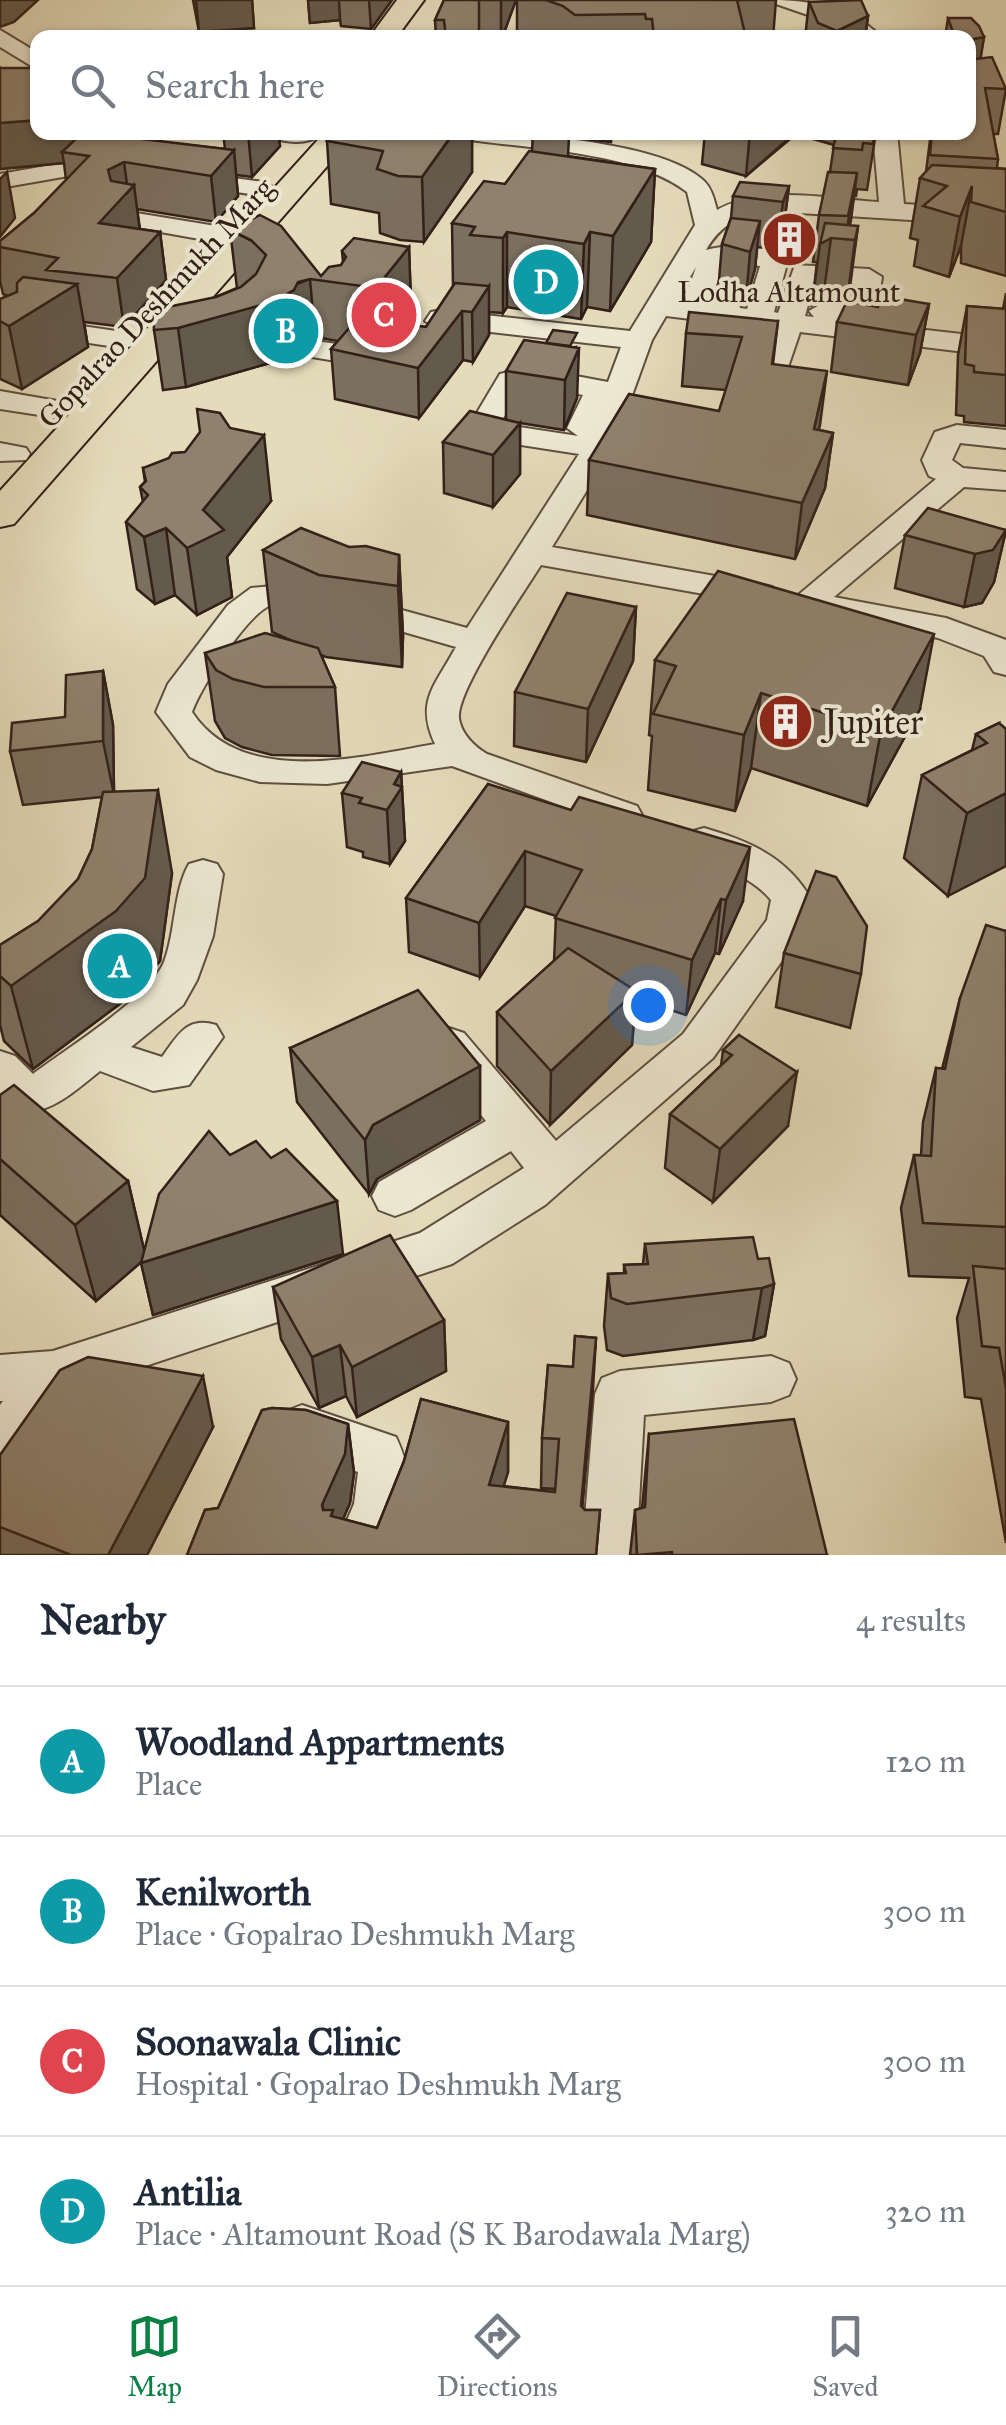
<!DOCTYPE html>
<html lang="en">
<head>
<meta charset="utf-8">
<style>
	:root { --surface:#fff; --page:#f6f6f7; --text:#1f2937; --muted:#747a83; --line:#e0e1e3; --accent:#0b8043 }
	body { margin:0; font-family:"IM FELL Great Primer",serif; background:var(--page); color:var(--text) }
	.you { position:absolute; left:648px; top:1005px; width:35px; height:35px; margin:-25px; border:8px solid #fff; border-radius:50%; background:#1a73e8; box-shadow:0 0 0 15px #1a73e833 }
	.badge { display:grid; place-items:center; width:65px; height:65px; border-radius:50%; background:var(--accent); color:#fff; font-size:32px; font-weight:700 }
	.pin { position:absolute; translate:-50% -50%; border:5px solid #fff; box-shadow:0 2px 10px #0006 }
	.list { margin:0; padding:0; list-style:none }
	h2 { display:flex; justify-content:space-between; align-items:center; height:130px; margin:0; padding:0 40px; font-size:42px }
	h2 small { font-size:32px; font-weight:400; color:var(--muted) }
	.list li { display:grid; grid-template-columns:65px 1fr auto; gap:30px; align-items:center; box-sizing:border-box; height:150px; padding:0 40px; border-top:2px solid var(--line) }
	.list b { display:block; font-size:38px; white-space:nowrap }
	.list p { margin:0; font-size:32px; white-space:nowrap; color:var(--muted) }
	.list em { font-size:32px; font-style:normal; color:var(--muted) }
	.icon { flex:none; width:55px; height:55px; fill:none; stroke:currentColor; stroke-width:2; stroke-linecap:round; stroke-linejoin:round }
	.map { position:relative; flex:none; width:1006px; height:1555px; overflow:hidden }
	.search { position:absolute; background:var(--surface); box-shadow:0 2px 8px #0004; left:30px; right:30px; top:30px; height:110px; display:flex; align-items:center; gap:25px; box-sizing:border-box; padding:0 35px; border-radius:20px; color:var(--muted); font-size:38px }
	.sheet { height:730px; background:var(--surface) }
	nav { display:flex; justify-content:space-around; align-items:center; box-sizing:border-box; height:140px; border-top:2px solid var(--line); background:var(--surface); font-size:28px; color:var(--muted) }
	nav a { display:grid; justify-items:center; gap:5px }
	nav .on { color:var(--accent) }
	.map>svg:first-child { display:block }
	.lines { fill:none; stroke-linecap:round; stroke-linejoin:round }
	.minor-casing { stroke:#5e4f41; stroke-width:4 }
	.major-casing { stroke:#322019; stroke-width:4 }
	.minor { fill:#ede8d2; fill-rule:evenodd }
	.major { fill:#e4dbba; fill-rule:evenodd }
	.wall { fill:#7b6f5e; stroke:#322019; stroke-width:2.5 }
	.shaded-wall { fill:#645a4c; stroke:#322019; stroke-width:2.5 }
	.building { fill:#8f816d; stroke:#322019; stroke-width:2.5 }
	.labels { text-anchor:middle; stroke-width:8; stroke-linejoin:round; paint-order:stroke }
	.far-poi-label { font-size:30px; fill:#322019; stroke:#ede8d2 }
	.far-street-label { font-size:30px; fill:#322019; stroke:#ede8d2 }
	.poi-label { font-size:35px; fill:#322019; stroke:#ede8d2; text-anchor:start }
</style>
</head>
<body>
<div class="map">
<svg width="1006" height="1555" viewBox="0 0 1006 1555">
	<rect width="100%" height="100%" fill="#e4dbba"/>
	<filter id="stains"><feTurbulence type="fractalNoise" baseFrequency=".002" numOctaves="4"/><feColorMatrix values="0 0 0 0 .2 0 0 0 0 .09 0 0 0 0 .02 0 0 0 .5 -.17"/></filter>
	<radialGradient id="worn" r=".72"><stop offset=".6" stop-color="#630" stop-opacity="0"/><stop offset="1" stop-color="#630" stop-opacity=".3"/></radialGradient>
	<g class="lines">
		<defs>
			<g id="minor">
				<path d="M773 0C811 0 854 8 882 38H856L840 26 776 4Z"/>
				<path d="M0 30 38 53V70L0 47Z"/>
				<path d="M264 132H317L319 135C307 146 277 143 264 132Z"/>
				<path d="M451 132C511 132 661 140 704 181 712 189 714 199 717 210 764 184 827 199 879 202L873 132H897L904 204 1006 210V226L768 211C740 213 720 226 706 250 727 244 773 244 788 260L774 312 778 313 795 265 869 269 882 277 876 315 864 323 1006 339V357L800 332 787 370H767L763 364 773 329 666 316 652 340 613 448 552 547 760 584 772 587 777 594 772 601 760 604 541 565C524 592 456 691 459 718 461 734 475 747 487 754L637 806 642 815 637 824 623 828 452 766 327 784 260 782 216 770 190 757 156 712 168 684 228 605 251 588 304 583 467 628 579 454 483 439 469 426 500 374 528 367 608 382 621 347 448 327 439 329 425 321 431 312 441 310 630 331 695 225 687 192C634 151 529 149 463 139ZM724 261 760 266 747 309 740 308 738 300 713 295ZM696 267 684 302 676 301ZM815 280 854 284 850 305 823 303 809 311 814 317 805 316ZM528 385 583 395 567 428 578 436 500 424 521 386ZM303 603 456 647C435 686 415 701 435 744 360 757 242 788 192 712 201 687 246 615 271 605 280 602 294 604 303 603Z"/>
				<path d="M80 160 113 163 125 170 113 177 80 174 0 188V174Z"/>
				<path d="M188 172 264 182 276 189 264 196 179 184 176 179Z"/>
				<path d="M130 212 222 227 235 235 222 243 121 225 117 220Z"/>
				<path d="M0 314 123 332 133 334 137 340 133 346 123 348 0 330Z"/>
				<path d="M316 341 378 350 388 353 392 359 388 365 378 368 306 356 302 350 306 344Z"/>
				<path d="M0 391 69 403 74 409 69 415 59 418 0 409Z"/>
				<path d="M957 425 1006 430V448L960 443 952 460 963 468 1006 472V490L964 487 834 597 946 618 1006 640V675L994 672 984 656 938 638 807 612 795 609 790 602 936 479 929 476 922 460 935 432Z"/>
				<path d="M0 443 26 448 30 454 26 460 0 461Z"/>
				<path d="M704 828C749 841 787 857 811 899L801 934 713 1058 545 1205 452 1264 70 1391 18 1464 0 1471V1405L3 1401H0V1355L53 1351 420 1233 524 1168 511 1151 411 1210 395 1216 379 1210 372 1196 379 1182 486 1121 434 1057 427 1045 434 1033 449 1028 464 1033 556 1141 683 1034 767 920 771 900C747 870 695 860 685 842L690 832Z"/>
				<path d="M203 860 217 864 223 874 213 936 197 980 183 1005 131 1047 162 1057C178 1035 187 1016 216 1025L223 1037 189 1085 153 1091 100 1071C72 1093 33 1132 0 1097V1051L15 1056 33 1074C66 1049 150 997 164 962 176 931 173 892 189 864Z"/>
				<path d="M771 1356 789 1363 796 1379 789 1395 771 1402 644 1415 636 1555H582L595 1394 602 1378 620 1371Z"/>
				<path d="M302 1405 396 1437C419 1486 407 1507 386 1555H332L354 1504 358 1472 284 1446 276 1429 284 1412Z"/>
			</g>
			<g id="major">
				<path d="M397 0H424L396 38H369Z"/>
				<path d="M325 132H357L14 524 0 527V491Z"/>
			</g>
		</defs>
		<!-- minor casing -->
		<use href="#minor" class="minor-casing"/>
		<!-- major casing -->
		<use href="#major" class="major-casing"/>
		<!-- minor -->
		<use href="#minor" class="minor"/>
		<!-- major -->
		<use href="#major" class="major"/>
	</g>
	<!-- wall -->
	<g class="wall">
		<path d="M193 0H252L254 28 199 32Z"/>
		<path d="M308 0H392L371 29 341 26 340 20 310 23Z"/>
		<path d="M444 0H516L502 38H436L435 20Z"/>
		<path d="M517 0H776L773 38H521L517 36Z"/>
		<path d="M809 2 868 16 865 38H805Z"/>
		<path d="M948 18 984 37 980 58 1006 89 998 134H993L998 159 997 168 1006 169V276L961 263V246L949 277 914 266 918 240 910 238 920 178 926 172 931 132H968V38H945Z"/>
		<path d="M0 68 38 132H109V135L114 136V132H160L161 142 225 149 223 132H278L280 146 252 177 236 175 238 196 216 222 137 209 140 229 160 232 166 280 124 327 84 322 88 347 22 389 0 379V299L8 296 3 294 0 281V241L34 213 66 180 64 163 0 169Z"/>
		<path d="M334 132H472V172L424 242 400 240 380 233 379 213 331 204 327 141Z"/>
		<path d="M533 132H612L611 142 569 137 568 156 655 169 651 242 610 311 587 307 581 319 507 307 503 313 489 312V335L473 362 463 360 419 418 335 399 331 349 338 341 315 337 303 341 299 349 277 361 186 387 163 390 154 330 216 297 237 288 230 230 321 276 341 265 343 262 342 251 409 247 411 304 396 324 426 327 453 286 452 223 505 184 532 151Z"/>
		<path d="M705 132H876L867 190 857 189 856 196H854L849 226H858L847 301 823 299 812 305 817 262H813L819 215 830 172 834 145 796 134 746 176 702 164Z"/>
		<path d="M789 186 783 232 777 249 757 247 755 269 746 300 718 292 722 244 731 218 733 196Z"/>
		<path d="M1006 293V426L964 422V416L956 415 958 355 967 306 1003 309Z"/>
		<path d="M929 304 920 353 908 385 831 372 837 322 878 307Z"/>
		<path d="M778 321 773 364 819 430 833 433 825 488 795 559 587 515 589 460 719 411 726 390 682 386 686 333Z"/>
		<path d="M576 347 577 398 564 430 520 423V474L493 507 444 493 443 442 506 420V371Z"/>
		<path d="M143 468 271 501 227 557 232 597 197 615 175 595 155 604 137 589 126 522 143 502 140 487 145 482Z"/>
		<path d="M1006 530 994 582 982 603 964 607 895 588 905 535Z"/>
		<path d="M349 547 399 555 403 636 402 667 326 657 321 655 335 687 340 756 272 755 242 747 225 738 215 721 205 653 290 640 272 632 263 550Z"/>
		<path d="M636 607 633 661 586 762 514 746 515 692Z"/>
		<path d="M655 660 920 709 867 806 751 768 735 811 648 790 652 736 649 735Z"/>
		<path d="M103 671 113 725 114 791 172 873 160 961 133 994 33 1069 4 1041 0 1025V945L38 921 78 879 92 849 102 797 23 805 10 751 65 717Z"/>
		<path d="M999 723 948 896 904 858 922 775 972 750 976 734Z"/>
		<path d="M401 772 405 841 390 864 363 857V852L347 847 342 793Z"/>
		<path d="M488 784 743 901 719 954 715 953 686 1015 636 999 632 1045 550 1125 497 1066V1012L554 961 556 916 525 906 480 977 409 952 406 898Z"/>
		<path d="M1006 931V1543L981 1399 965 1397 957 1318 969 1278 909 1276 901 1208 914 1155H921L923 1122 936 1068 942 1069 960 998Z"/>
		<path d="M784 953 861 974 850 1028 776 1007Z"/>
		<path d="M739 1035 788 1126 713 1202 665 1168 670 1114 721 1066 723 1050Z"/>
		<path d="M290 1048 480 1066V1120L377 1179 369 1194 297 1102Z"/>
		<path d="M0 1095 128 1181 144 1250 230 1155 343 1254 153 1315 141 1262 96 1301 0 1215Z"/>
		<path d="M645 1244 758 1259 774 1284 765 1336 753 1340 623 1356 607 1350 604 1326 608 1274 624 1273V1265L643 1264Z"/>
		<path d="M273 1287 444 1320 446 1371 357 1417 346 1396 319 1408 281 1339Z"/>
		<path d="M575 1336 596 1338 582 1508 585 1510H600L596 1555H187L205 1510 218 1508 262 1410 272 1408 306 1410 348 1424 354 1473 350 1503 343 1519 377 1528 404 1461 421 1399 508 1422V1472L503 1486 555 1492V1489L541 1488 542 1438 548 1365 573 1367Z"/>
		<path d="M213 1427 147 1555H0V1455Z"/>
		<path d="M649 1434 827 1555H630L635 1510 642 1508Z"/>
	</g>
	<!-- shaded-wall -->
	<g class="shaded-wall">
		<path d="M0 0H38L14 22 0 27Z"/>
		<path d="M196 0H252L254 28 199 32Z"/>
		<path d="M308 0H339L340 20 310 23Z"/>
		<path d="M369 0H392L371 29Z"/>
		<path d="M501 0H516L502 38H501Z"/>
		<path d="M868 16 865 38H836L837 31Z"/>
		<path d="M984 37 977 81 968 82 973 39Z"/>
		<path d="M38 120V132H109L113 159 62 152 64 163 0 169V123Z"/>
		<path d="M145 132H160L162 146 149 163Z"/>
		<path d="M248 132H278L280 146 252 177Z"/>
		<path d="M472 132V172L424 242 422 177 454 133Z"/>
		<path d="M750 132H796L746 176Z"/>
		<path d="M234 150 238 196 216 222 211 176Z"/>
		<path d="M124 162 128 192 134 185 140 232 99 223 108 170Z"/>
		<path d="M655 169 651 242 610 311 613 236Z"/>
		<path d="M7 172 15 218 0 237V179Z"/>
		<path d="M857 173 851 220 847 239H845Z"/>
		<path d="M789 186 783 232 777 249 783 202Z"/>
		<path d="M972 186 961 246 949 277 960 217Z"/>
		<path d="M760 221 755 269 746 300 750 252Z"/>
		<path d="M858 226 850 287 847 301 855 240Z"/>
		<path d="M160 232 166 280 124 327 117 278Z"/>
		<path d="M507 232V307L503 313V238Z"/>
		<path d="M590 232 587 307 581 319 584 244Z"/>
		<path d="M831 238 823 299 812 305 820 244Z"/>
		<path d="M409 247 411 304 379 346 376 288Z"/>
		<path d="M310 279 315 337 303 341 299 349 277 361 186 387 178 328Z"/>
		<path d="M77 284 88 347 22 389 9 326Z"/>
		<path d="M489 286V335L473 362 472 312Z"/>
		<path d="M929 304 920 353 908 385 916 335Z"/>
		<path d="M462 311 463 360 419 418 418 368Z"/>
		<path d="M579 348 577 398 564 430 565 380Z"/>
		<path d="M827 371 820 425 806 484 814 429Z"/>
		<path d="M520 423V474L493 507V455Z"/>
		<path d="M833 433 825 488 795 559 802 503Z"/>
		<path d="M264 435 271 501 227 557 232 597 197 615 187 548 203 510Z"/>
		<path d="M166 528 175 595 155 604 144 537Z"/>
		<path d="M1006 530 994 582 982 603 964 607 975 554Z"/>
		<path d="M399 555 403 636 402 667 398 586Z"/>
		<path d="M636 607 633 661 586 762 588 709Z"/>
		<path d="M934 634 920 709 867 806 881 731Z"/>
		<path d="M103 671 113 725 114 795 103 741Z"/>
		<path d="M761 693 751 768 735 811 744 735Z"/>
		<path d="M401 772 405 841 390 864 387 810 394 784Z"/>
		<path d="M158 790 172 873 160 961 133 994 33 1069 11 986Z"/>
		<path d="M1006 793V866L948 896 967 813Z"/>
		<path d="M750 847 743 901 719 954 726 900Z"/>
		<path d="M525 851V906L480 977 479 923Z"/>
		<path d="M721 899 715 953 686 1015 692 960Z"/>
		<path d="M636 991 632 1045 550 1125 551 1071Z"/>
		<path d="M480 1066V1120L377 1179 369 1194 365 1140 373 1125Z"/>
		<path d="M797 1072 788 1126 713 1202 720 1149Z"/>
		<path d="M128 1181 146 1258 96 1301 75 1225Z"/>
		<path d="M337 1201 343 1254 153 1315 141 1263Z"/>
		<path d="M774 1284 765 1336 753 1340 762 1288Z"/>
		<path d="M444 1320 446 1371 357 1417 352 1367Z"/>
		<path d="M596 1338 593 1389 578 1555 581 1506Z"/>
		<path d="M340 1345 346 1396 319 1408 312 1357Z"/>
		<path d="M203 1376 213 1427 147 1555H108Z"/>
		<path d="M508 1422V1472L489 1534V1485Z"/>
		<path d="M348 1424 354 1473 350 1503 334 1540 322 1505Z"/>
	</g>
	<!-- building -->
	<g class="building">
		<path d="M444 0H479V38H446L444 20H435Z"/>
		<path d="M546 0H737L746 38H654L652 19H646L645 14 575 15 563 6Z"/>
		<path d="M861 0 868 16 837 31 818 23 809 2Z"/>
		<path d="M948 18H971L979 26 984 37 973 39 972 55 976 59 992 57 1006 89 985 88 998 159 930 155 932 132H968V38H955Z"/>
		<path d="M0 68H38V120L0 123Z"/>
		<path d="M334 132H454L422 177 398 176 377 169 383 151 327 141Z"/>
		<path d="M837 132H875L873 144 863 143 862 150 833 148Z"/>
		<path d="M92 133 234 150 211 176 124 162 108 170 111 181 134 185 99 223 160 232 117 278 46 270 58 258 0 247V241L34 213 89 156 62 152 81 134Z"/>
		<path d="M529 151 655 169 613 236 590 232 584 244 507 232 503 238 470 235 475 227 452 223 484 181 505 184Z"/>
		<path d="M932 165 1006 169V212L971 202 972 186 960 217 923 206 947 186 920 178Z"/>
		<path d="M828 172 857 173 848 216 819 215Z"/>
		<path d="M740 182 789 186 783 202 733 196Z"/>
		<path d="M260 215 281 226 321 276 329 267 341 265 346 257 342 251 354 238 409 247 376 288 310 279 298 282 294 290 272 302 178 328 154 330 153 310 216 297 241 287 256 274 266 255 251 240 230 230Z"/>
		<path d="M731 218 760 221 750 252 722 244Z"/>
		<path d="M825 223 858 226 855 240 831 238 820 244Z"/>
		<path d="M23 277 77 284 9 326 0 321V299L17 292V283Z"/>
		<path d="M455 283 489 286 472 312 462 311 418 368 331 349 357 319 426 327Z"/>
		<path d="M882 296 929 304 916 335 837 322 847 301 878 307Z"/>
		<path d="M967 306 1006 309V375L974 372V366L965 364Z"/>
		<path d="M689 312 778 321 772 364 827 371 814 429 833 433 802 503 589 460 629 394 719 411 742 337 686 333Z"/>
		<path d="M553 330 577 333 570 346 546 343Z"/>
		<path d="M524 340 579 348 565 380 506 371Z"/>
		<path d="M197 409 220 413 230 428 264 435 203 510 224 530 187 548 166 528 144 537 126 522 148 495 140 487 146 481 143 468 169 458 172 453 185 452 200 432Z"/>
		<path d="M470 411 520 423 493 455 443 442Z"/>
		<path d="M928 508 1006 530 993 550 975 554 905 535Z"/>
		<path d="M301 528 349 547 366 546 399 555 398 586 319 575 263 550Z"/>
		<path d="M718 571 934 634 881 731 761 693 744 735 653 714 676 666 655 660Z"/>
		<path d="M567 593 636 607 588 709 515 692Z"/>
		<path d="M265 633 318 648 335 687H264L233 679 216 670 205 653Z"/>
		<path d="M103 671V741L10 751 12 723 65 717 66 675Z"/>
		<path d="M999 723 1006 729V793L967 813 922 775 987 743 976 734Z"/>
		<path d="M362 762 401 772 394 784 402 787 387 810 359 803 362 798 342 793Z"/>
		<path d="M488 784 571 810 579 797 750 847 726 900 721 899 692 960 555 918 582 870 525 851 479 923 406 898Z"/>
		<path d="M158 790 145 878 116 911 11 986 0 976V945L38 921 78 879 92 849 103 792Z"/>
		<path d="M816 871 836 877 867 926 861 974 784 953Z"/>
		<path d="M986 925 1006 931V1227L923 1223 914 1155 931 1156 936 1068 945 1069 960 998Z"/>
		<path d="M568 948 636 991 551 1071 497 1012Z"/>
		<path d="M418 990 480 1066 373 1125 365 1140 290 1048Z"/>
		<path d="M739 1035 797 1072 720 1149 670 1114 732 1055 723 1050Z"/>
		<path d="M14 1085 128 1181 75 1225 0 1159V1095Z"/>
		<path d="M209 1131 230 1155 256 1141 271 1158 286 1149 337 1201 141 1263 159 1194Z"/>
		<path d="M390 1235 444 1320 352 1367 340 1345 312 1357 273 1287Z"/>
		<path d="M753 1237 758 1259 769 1258 774 1284 762 1288 627 1304 611 1298 608 1274 626 1273 624 1265 648 1264 645 1244Z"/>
		<path d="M973 1266 1006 1269V1388L999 1348 982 1346Z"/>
		<path d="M575 1336 596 1338 581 1506 585 1510H600L596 1555H187L205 1510 218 1508 262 1410 272 1408 306 1410 348 1424 345 1454 322 1505 323 1510H333L331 1516 377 1528 404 1461 421 1399 508 1422 489 1485 555 1492 559 1439 542 1438 548 1365 573 1367Z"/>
		<path d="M88 1357 203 1376 108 1555H71L0 1527V1455L60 1370Z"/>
		<path d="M794 1419 827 1555H672V1552L637 1555 635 1510 645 1507 649 1434Z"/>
	</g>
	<!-- icons -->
	<defs>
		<symbol id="building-disc" viewBox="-11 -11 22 22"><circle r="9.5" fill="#8f2418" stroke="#ede8d2"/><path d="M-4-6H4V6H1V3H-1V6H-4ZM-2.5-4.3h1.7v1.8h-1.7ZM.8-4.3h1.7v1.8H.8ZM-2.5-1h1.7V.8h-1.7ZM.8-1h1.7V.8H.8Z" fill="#fff"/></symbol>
	</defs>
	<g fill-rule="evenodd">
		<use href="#building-disc" x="758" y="208" width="63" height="63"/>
		<use href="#building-disc" x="754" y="690" width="63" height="63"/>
	</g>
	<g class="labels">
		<!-- far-poi labels -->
		<g class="far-poi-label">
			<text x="789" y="302">Lodha Altamount</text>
		</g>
		<!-- far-street labels -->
		<g class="far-street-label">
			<text transform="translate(156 303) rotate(-47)" y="10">Gopalrao Deshmukh Marg</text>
		</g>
		<!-- poi labels -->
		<g class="poi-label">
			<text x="824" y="734">Jupiter</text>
		</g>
	</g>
	<rect width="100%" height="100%" filter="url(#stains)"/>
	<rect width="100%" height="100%" fill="url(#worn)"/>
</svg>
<div class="you"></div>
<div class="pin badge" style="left:120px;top:966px;background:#0f9aa8">A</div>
<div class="pin badge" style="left:286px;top:331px;background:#0f9aa8">B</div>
<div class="pin badge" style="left:384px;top:315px;background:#e0444e">C</div>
<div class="pin badge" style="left:546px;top:282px;background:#0f9aa8">D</div>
<div class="search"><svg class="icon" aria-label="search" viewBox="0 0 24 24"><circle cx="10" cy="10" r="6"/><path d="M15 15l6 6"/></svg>Search here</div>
</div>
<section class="sheet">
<h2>Nearby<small>4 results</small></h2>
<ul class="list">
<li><span class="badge" style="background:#0f9aa8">A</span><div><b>Woodland Appartments</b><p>Place</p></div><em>120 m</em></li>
<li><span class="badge" style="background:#0f9aa8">B</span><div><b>Kenilworth</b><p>Place · Gopalrao Deshmukh Marg</p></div><em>300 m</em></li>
<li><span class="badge" style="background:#e0444e">C</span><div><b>Soonawala Clinic</b><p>Hospital · Gopalrao Deshmukh Marg</p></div><em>300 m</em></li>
<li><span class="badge" style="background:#0f9aa8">D</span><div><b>Antilia</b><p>Place · Altamount Road (S K Barodawala Marg)</p></div><em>320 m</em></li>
</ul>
</section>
<nav>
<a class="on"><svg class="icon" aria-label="map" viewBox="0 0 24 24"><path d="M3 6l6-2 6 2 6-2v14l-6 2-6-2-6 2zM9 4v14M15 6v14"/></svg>Map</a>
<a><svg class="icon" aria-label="directions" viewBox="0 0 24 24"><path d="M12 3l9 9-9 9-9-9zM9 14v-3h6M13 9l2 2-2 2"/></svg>Directions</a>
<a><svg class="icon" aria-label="saved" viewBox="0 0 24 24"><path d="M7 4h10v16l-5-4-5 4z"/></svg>Saved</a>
</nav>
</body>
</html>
